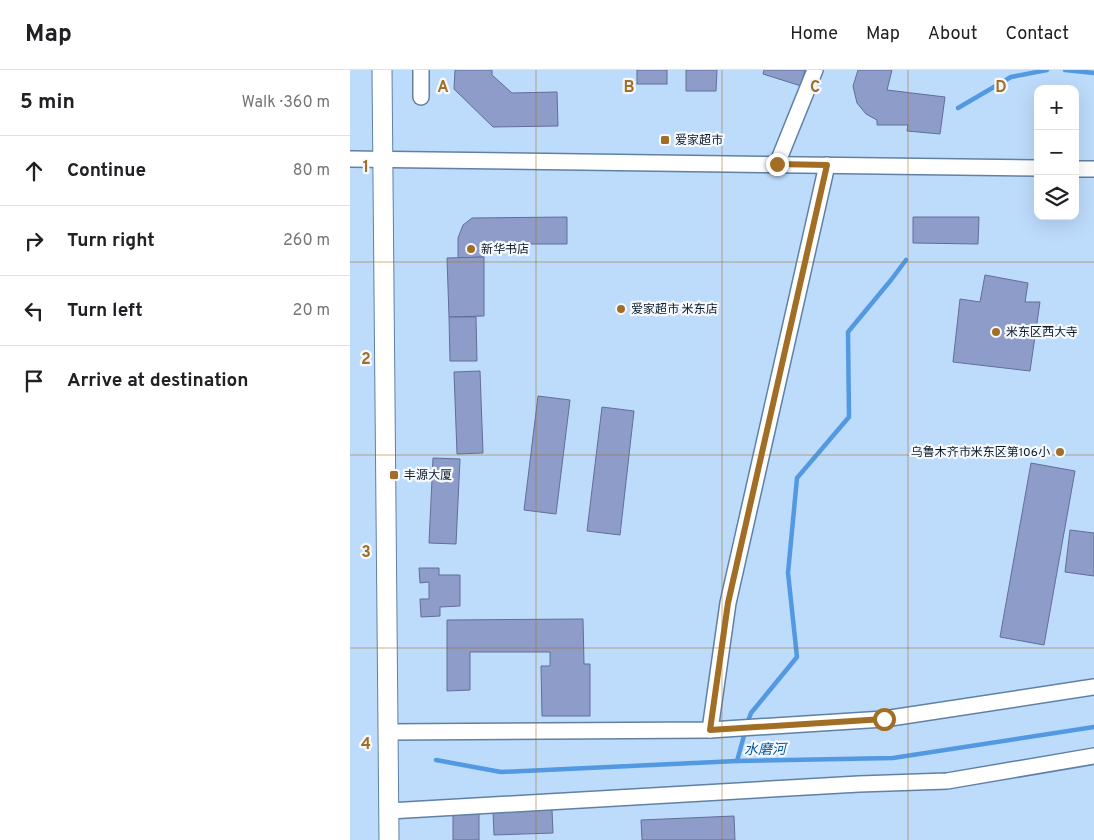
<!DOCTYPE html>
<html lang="en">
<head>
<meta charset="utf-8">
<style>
	:root { --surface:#fff; --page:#f2f2f2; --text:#202124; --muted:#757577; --line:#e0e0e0 }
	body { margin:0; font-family:Overpass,"Noto Sans SC",sans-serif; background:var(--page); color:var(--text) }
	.controls { position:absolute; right:15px; top:15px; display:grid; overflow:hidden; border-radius:10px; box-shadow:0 5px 20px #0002 }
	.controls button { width:45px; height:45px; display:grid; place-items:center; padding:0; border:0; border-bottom:1px solid var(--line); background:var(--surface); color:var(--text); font:25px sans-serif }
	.stop { position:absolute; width:15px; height:15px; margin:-11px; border:4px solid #a26e26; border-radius:50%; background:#fff }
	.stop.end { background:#a26e26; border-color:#fff; box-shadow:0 1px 5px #0008 }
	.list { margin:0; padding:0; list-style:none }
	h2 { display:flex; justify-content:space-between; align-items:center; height:65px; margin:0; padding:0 20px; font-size:21px }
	h2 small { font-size:16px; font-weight:400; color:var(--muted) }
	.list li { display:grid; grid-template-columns:32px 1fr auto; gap:15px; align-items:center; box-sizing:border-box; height:70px; padding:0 20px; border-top:1px solid var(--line) }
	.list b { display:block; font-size:19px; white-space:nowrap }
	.list em { font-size:16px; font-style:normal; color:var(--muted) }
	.icon { flex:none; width:28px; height:28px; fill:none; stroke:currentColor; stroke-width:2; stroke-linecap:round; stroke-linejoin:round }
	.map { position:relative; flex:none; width:744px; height:770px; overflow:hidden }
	header { display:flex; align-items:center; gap:30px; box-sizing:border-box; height:70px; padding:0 25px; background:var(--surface); border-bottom:1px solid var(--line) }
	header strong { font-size:24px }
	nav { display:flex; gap:28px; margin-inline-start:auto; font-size:18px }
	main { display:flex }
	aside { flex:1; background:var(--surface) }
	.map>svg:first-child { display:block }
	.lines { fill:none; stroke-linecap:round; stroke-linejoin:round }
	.stream { stroke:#5299e2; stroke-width:4.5 }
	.building { fill:#8e9cca; stroke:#616e99 }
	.minor-casing { stroke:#5f81a6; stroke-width:18 }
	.major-casing { stroke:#5f81a6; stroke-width:21 }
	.minor { stroke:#fff; stroke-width:15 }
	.major { stroke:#fff; stroke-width:19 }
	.route { stroke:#a26e26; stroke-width:6 }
	.grid { fill:none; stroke:#a26e26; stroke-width:1; stroke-opacity:0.55 }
	.poi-dot { fill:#a26e26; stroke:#f5f9fd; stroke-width:2 }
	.labels { text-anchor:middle; stroke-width:4.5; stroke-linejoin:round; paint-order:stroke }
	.poi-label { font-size:12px; fill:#0c1a28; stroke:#f5f9fd; text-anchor:start }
	.water-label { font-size:14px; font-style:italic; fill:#05579a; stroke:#f5f9fd }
	.grid-label { font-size:16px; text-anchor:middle; font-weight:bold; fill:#a26e26; stroke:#f5f9fd; stroke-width:4.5; stroke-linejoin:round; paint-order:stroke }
</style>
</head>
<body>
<header>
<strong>Map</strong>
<nav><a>Home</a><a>Map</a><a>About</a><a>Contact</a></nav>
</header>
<main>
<aside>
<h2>5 min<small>Walk · 360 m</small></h2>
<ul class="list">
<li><svg class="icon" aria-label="ahead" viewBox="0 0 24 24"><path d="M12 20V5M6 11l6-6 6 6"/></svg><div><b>Continue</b></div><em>80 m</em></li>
<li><svg class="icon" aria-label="right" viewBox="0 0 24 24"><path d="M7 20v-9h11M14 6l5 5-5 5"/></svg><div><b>Turn right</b></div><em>260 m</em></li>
<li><svg class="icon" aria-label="left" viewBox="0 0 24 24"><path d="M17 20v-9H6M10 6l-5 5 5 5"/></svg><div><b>Turn left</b></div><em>20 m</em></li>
<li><svg class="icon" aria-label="arrive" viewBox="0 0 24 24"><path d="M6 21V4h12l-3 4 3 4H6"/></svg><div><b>Arrive at destination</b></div></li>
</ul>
</aside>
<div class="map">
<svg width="744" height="770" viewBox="0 0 744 770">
	<rect width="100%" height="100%" fill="#bddbfb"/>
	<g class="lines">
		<!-- stream -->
		<g class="stream">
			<path d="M715 0 744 3"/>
			<path d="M608 38 661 7 697 0"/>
			<path d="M397 654 401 643 447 587 438 503 447 408 499 347 498 262 541 210 556 190"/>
			<path d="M86 690 151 702 387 691 543 688 744 657"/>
			<path d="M387 691 395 662"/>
		</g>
	</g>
	<!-- building -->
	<g class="building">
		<path d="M105 0H142V5L162 23 207 22 208 56 143 57 104 19Z"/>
		<rect x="287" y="0" width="30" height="14"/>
		<path d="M336 0H367L366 21H336Z"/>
		<path d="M414 0H455L451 16 413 4Z"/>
		<path d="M508 0H542L537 20 595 27 590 64 557 61 558 55H527V50L516 44 507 33 503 16Z"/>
		<path d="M217 147V174H134V187L108 188V168L113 155 122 148Z"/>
		<path d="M563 147H629L628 174 563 173Z"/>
		<path d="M134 187V246L99 247 97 188Z"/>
		<path d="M635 205 678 213 675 232H690L680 301 603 292 610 229 630 232Z"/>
		<path d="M99 247H126L127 291H100Z"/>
		<path d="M130 301 133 383 107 384 104 302Z"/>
		<path d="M188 326 220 330 206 444 174 440Z"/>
		<path d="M252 337 284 341 270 465 237 461Z"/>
		<path d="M83 388 110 389 106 474 79 473Z"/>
		<path d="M681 393 725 401 694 575 650 567Z"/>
		<path d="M720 460 744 463V506L715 502Z"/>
		<path d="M69 498H89V505H110V536L90 537V546L71 547 70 529H79V512L70 513Z"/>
		<path d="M233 549 234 594H240V646H192L191 596H200V582H120V620L97 621V550Z"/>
		<path d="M202 740 203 763 144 765 143 742Z"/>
		<rect x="103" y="741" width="26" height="29"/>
		<path d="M384 746 385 770H292L291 750Z"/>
	</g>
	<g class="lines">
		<defs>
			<g id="minor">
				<path d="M71 27V0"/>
				<path d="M0 89 688 98"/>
				<path d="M427 94 465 0"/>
				<path d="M725 99H744"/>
				<path d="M360 660 378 533 477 95"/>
				<path d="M38 662 360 660 534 649 744 617"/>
				<path d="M39 741 509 714 597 711 744 686"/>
			</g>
			<path id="major" d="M32 0 39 770"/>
		</defs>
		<!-- minor casing -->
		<use href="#minor" class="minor-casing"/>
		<!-- major casing -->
		<use href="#major" class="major-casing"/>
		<!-- minor -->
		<use href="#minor" class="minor"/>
		<!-- major -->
		<use href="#major" class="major"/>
	</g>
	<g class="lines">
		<!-- route -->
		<path class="route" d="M427 94 477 95 378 533 360 660 534 649"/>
	</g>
	<!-- grid -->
	<path class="grid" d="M186 0V770M372 0V770M558 0V770M0 192H744M0 385H744M0 578H744"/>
	<!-- markers -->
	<g class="poi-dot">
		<rect x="310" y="65" width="10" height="10" rx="2.5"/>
		<circle cx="121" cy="179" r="5"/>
		<circle cx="271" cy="239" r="5"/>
		<circle cx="646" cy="262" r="5"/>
		<circle cx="710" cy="382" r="5"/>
		<rect x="39" y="400" width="10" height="10" rx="2.5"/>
	</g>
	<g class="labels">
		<!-- poi labels -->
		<g class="poi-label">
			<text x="325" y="74">爱家超市</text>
			<text x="131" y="183">新华书店</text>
			<text x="281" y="243">爱家超市 米东店</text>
			<text x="656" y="266">米东区西大寺</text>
			<text x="700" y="386" text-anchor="end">乌鲁木齐市米东区第106小</text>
			<text x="54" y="409">丰源大厦</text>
		</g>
		<!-- water labels -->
		<g class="water-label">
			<text transform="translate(415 679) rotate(-1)" y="5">水磨河</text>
		</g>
	</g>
	<g class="grid-label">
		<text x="93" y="22">A</text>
		<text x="279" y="22">B</text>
		<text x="465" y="22">C</text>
		<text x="651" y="22">D</text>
		<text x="16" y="102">1</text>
		<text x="16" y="294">2</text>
		<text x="16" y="487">3</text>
		<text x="16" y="679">4</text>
	</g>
</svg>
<div class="controls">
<button>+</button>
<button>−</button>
<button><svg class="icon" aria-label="layers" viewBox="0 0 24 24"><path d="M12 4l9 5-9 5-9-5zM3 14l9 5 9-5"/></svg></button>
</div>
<div class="stop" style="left:534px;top:649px"></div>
<div class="stop end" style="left:427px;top:94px"></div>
</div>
</main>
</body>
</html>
